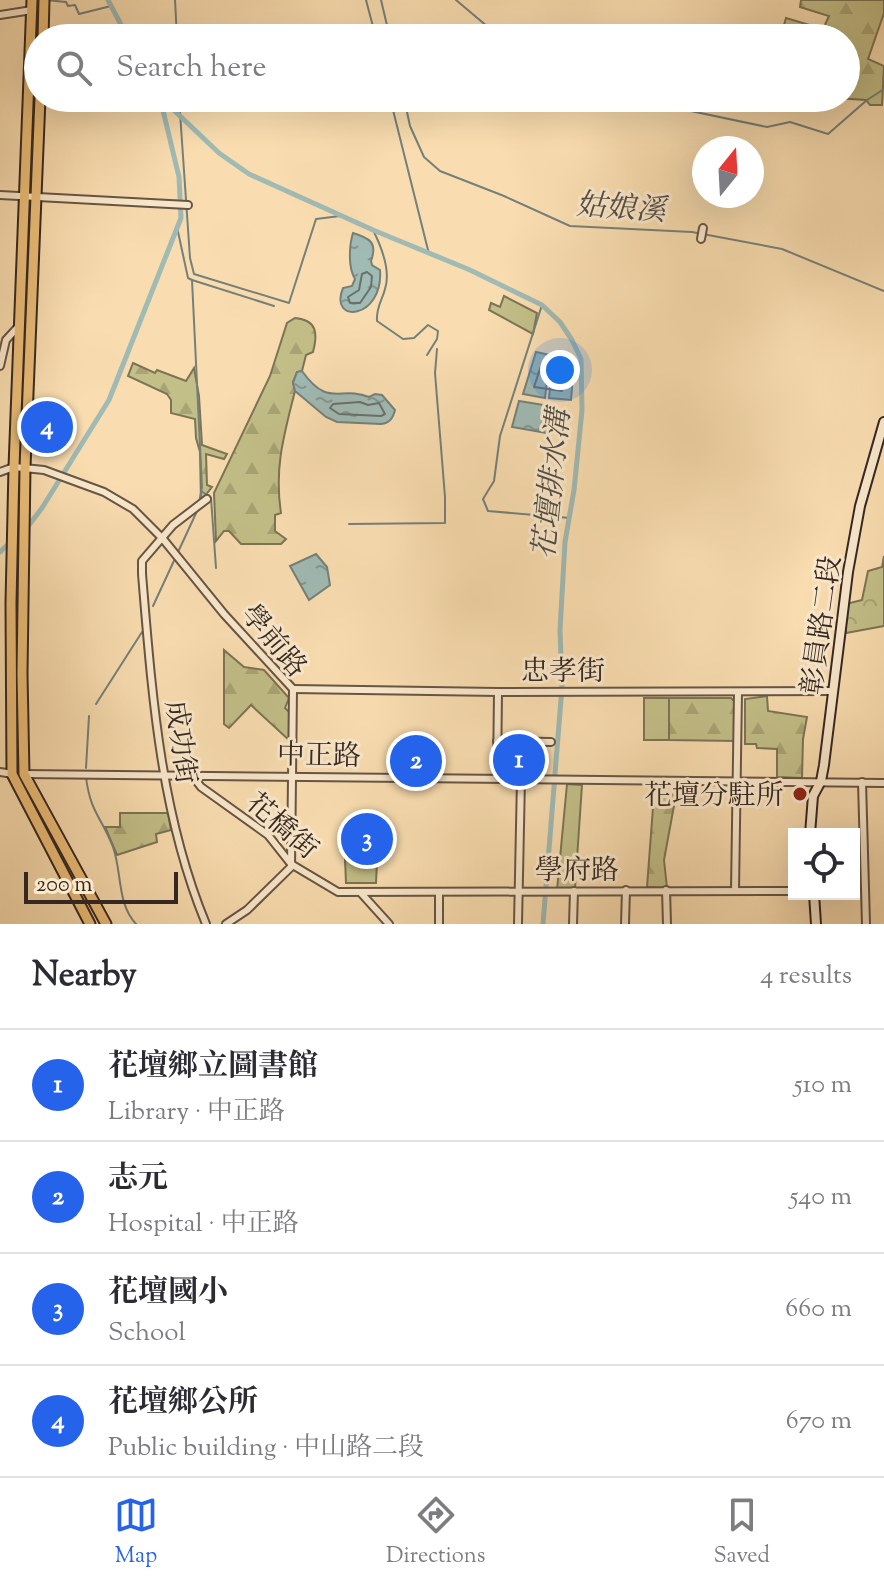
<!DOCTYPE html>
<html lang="en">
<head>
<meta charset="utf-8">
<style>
	:root { --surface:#fff; --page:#f2f2f3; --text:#2b2b33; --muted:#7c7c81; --line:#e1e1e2; --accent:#2563eb }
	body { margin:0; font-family:"Sorts Mill Goudy","Noto Serif TC",serif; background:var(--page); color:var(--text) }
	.controls { position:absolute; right:24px; bottom:24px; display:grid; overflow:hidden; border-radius:0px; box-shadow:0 8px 32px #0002 }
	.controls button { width:72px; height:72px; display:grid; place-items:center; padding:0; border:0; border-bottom:2px solid var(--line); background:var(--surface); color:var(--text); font:40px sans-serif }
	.compass { position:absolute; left:692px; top:136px; width:72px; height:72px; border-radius:50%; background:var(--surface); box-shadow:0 8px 32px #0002; rotate:18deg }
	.scale { position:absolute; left:24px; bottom:20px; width:154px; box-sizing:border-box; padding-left:8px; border:4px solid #352823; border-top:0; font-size:22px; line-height:28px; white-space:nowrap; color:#352823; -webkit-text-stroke:6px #fbe9cc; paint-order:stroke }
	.you { position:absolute; left:560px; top:370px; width:28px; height:28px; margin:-20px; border:6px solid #fff; border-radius:50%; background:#1a73e8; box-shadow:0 0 0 12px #1a73e833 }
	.badge { display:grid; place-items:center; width:52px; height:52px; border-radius:50%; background:var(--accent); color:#fff; font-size:26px; font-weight:700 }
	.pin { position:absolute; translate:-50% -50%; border:4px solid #fff; box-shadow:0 2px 8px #0006 }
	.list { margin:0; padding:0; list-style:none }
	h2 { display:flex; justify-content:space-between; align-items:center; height:104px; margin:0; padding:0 32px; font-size:34px }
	h2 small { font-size:26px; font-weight:400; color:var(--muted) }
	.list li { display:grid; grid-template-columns:52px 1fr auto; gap:24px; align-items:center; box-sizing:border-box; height:112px; padding:0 32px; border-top:2px solid var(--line) }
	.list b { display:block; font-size:30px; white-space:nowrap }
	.list p { margin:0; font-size:26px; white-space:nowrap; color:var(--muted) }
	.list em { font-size:26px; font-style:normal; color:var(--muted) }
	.icon { flex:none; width:44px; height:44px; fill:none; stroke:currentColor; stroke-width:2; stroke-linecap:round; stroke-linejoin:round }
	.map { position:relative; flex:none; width:884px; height:924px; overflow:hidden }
	.search { position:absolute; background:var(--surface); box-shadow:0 8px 32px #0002; left:24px; right:24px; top:24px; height:88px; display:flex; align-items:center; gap:20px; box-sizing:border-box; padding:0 28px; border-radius:44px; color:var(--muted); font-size:30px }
	.sheet { height:552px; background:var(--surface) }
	nav { display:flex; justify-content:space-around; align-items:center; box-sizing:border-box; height:112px; border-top:2px solid var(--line); background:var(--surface); font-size:22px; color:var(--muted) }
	nav a { display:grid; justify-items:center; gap:4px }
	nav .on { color:var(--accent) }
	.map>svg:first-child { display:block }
	.grass { fill:#c3bf88; stroke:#7c7456; stroke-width:2 }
	.forest { fill:url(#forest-firs); stroke:#7c7456; stroke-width:2 }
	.park { fill:url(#park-crowns); stroke:#7c7456; stroke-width:2 }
	.water { fill:url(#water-ripples); stroke:#75807a; stroke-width:2 }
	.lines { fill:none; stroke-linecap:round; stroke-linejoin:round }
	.shore { stroke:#6a716c; stroke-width:2 }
	.stream { stroke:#75807a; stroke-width:2 }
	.canal { stroke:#a0bab4; stroke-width:5 }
	.street-casing { stroke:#665546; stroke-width:10 }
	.secondary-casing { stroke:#352823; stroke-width:12 }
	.primary-casing { stroke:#352823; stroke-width:13 }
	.street { stroke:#fbe9cc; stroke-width:6 }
	.secondary { stroke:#fbe9cc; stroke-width:8 }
	.primary { stroke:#ecbe78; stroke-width:9 }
	.poi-dot { fill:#8f2418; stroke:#fbe9cc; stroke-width:3 }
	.labels { text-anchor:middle; stroke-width:6; stroke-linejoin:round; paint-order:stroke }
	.street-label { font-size:28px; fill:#352823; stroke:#fbe9cc }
	.poi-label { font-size:28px; fill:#352823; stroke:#fbe9cc; text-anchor:end }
	.water-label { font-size:30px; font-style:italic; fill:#504c47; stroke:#fbe9cc }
</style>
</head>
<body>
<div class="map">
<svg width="884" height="924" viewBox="0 0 884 924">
	<defs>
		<pattern id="forest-firs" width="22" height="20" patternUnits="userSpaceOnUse" patternTransform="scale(2)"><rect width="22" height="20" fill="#c3bf88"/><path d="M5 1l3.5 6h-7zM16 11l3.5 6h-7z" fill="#a8a475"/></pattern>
		<pattern id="park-crowns" width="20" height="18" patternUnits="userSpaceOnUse" patternTransform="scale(2)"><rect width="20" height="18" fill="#c3bf88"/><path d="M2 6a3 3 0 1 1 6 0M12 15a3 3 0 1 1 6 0" fill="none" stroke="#a8a475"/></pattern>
		<pattern id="water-ripples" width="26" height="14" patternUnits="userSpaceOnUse" patternTransform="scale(2)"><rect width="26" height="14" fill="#a0bab4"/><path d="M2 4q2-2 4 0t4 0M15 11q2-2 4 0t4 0" fill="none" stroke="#839792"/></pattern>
	</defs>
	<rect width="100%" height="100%" fill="#f9ddb0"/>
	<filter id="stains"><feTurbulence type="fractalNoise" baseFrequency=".0025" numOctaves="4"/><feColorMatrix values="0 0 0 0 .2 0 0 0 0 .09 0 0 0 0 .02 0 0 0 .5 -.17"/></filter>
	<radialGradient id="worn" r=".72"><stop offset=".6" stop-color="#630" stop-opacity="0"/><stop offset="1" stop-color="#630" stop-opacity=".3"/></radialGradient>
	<!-- grass -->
	<g class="grass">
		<path d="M504 296 537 313 533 334 489 310 491 303 500 307Z"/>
		<rect x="644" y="698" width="25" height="42"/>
		<path d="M567 784 582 785 575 888 557 890Z"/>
		<path d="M345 859 377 861 376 883H346Z"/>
	</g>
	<!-- forest -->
	<g class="forest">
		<path d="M801 0H884V13L868 59 884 66 882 105H870L866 100 835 98H846V38H792V35L782 32 786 18 823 29 829 16 800 7Z"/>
		<path d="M295 318C317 320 318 333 313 352L306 355 302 371 297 372 293 382 295 391C284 435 274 468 281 513L275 515V531L286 539 281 544H241L229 531H224L216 541 214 493 270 376 287 323Z"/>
		<path d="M133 363 155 373 157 370 186 381 194 368 199 396 202 445 227 454 224 459 206 454 207 485 212 487 201 501 200 452 196 438 195 419 171 413V400L167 394 128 376Z"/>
		<path d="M224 650 244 667 264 670 289 698 285 708 291 714V742L251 705 229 728 224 724Z"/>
		<path d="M767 696 768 711 807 717 803 739 802 778 777 777V749L757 748 756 744H745V699Z"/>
		<path d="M669 698H731L737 704 736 741 669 740Z"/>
		<path d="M654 794 676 795 664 860 667 888 647 887Z"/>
		<path d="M120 813H168L171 830 156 834 157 842 117 855 105 827H120Z"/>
	</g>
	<!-- park -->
	<path class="park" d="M884 556V626L846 633V604L862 600 868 571 882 567Z"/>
	<!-- water -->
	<g class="water">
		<path d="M353 233C369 238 378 242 371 261L372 265 380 270C384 319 328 325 343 288L352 286 355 279C348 268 349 246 353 233Z"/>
		<path d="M536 352 550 355 545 398 523 394Z"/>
		<path d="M553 356 570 357 573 375 571 400 549 398Z"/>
		<path d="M302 371C329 409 340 385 369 397L375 394 382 395 395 410C393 418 390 423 381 424L337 422 326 417 295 391 293 383 297 372Z"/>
		<path d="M519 401 550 406 547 433 512 427Z"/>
		<path d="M316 554 327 567 330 585 309 600 290 566Z"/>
	</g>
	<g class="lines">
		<!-- shore -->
		<g class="shore">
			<path d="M367 272 372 276 371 287 360 303H350L348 297 359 290 362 274Z"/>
			<path d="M542 363 563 366 565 376 562 391 534 387Z"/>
			<path d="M360 402 368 405 379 403 385 414 381 416 339 414 330 408 333 404Z"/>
		</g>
		<!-- stream -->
		<g class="stream">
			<path d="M46 0 66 2 68 6 75 5 79 14 111 6"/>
			<path d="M175 0 177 38"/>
			<path d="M366 0 376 38"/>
			<path d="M381 0 390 38"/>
			<path d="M456 0 501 38"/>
			<path d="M179 98 190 258 194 274 289 303 316 219 340 216"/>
			<path d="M390 98 429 254"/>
			<path d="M404 98 410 126 424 157 440 171 504 196 570 226 692 232 782 249 884 291"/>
			<path d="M629 98 767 127 790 122 828 134 867 100 884 89"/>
			<path d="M177 227 188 278 192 280 202 487 199 503"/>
			<path d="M373 230C381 246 391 271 385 289 382 301 376 307 377 321L403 339 414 338 428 325 438 331 437 339 427 355"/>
			<path d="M192 280 274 306"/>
			<path d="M542 305 500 436 494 481 483 499 488 511 570 518"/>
			<path d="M201 491 211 498 216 568"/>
			<path d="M349 524 445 523V497L435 373 437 349"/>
			<path d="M153 606 198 509"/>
			<path d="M96 704 142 632"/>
			<path d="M86 768 89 716"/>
			<path d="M86 777C90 812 102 818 113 847 122 872 117 904 136 924"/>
		</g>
		<!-- canal -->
		<g class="canal">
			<path d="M108 0 128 38"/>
			<path d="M161 98 219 153 249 174 373 230 470 270 542 305 560 322 572 340 581 359 582 410 574 490 565 542 560 630 562 687 543 924"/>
			<path d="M0 552 29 525 42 508 109 400 181 218 179 177 160 98"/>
		</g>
		<defs>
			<g id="street">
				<path d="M0 15 32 10"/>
				<path d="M0 195 188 205"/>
				<path d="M701 239 703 228"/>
				<path d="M0 366 6 340 18 327"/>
				<path d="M0 472 14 467 44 470 104 492 133 509 163 539 224 614 293 689 291 867 247 910 226 924"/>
				<path d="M293 689 498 692 833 691"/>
				<path d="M497 741 551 742"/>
				<path d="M0 772 13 774"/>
				<path d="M24 774 884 783"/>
				<path d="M191 774 201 787 268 835 291 864 338 892 794 891"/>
				<path d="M497 777 498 692"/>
				<path d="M862 782 866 924"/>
				<path d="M666 890 667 924"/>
				<path d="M735 891 738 692"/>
				<path d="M361 893 389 924"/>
				<path d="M206 924C160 813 152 693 142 574V561L173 525 207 499"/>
				<path d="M439 924V893"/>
				<path d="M518 924 521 778"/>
				<path d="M573 924 574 891"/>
				<path d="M625 924 626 890"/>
			</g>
			<g id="secondary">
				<path d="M810 834 813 796 821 781 824 765 848 572 860 506 884 422"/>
				<path d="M814 894 816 924"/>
			</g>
			<g id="primary">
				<path d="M32 0 14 467 11 603 12 774 90 924"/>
				<path d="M43 38 44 0"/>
				<path d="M40 98 25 467 22 674 24 774 106 924"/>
			</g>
		</defs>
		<!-- street casing -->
		<use href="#street" class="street-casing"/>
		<!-- secondary casing -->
		<use href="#secondary" class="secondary-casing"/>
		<!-- primary casing -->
		<use href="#primary" class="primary-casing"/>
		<!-- street -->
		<use href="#street" class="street"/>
		<!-- secondary -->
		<use href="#secondary" class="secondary"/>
		<!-- primary -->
		<use href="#primary" class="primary"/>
	</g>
	<!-- markers -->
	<circle class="poi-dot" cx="800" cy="794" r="8"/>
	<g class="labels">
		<!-- street labels -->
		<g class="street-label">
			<text transform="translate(820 625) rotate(-82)" y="10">彰員路二段</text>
			<text transform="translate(275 640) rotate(50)" y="10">學前路</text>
			<text x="563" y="680">忠孝街</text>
			<text transform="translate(182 742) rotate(82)" y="10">成功街</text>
			<text transform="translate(319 754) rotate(1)" y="10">中正路</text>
			<text transform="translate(283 825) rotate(41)" y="10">花橋街</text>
			<text x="577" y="879">學府路</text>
		</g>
		<!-- poi labels -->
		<g class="poi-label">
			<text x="784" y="804">花壇分駐所</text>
		</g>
		<!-- water labels -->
		<g class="water-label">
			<text transform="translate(621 207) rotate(4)" y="10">姑娘溪</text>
			<text transform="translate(551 484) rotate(-84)" y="10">花壇排水溝</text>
		</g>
	</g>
	<rect width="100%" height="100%" filter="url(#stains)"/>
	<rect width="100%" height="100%" fill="url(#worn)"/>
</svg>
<div class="controls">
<button><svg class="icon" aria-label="locate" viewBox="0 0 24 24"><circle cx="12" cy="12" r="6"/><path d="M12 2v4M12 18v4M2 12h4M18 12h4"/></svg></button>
</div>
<svg class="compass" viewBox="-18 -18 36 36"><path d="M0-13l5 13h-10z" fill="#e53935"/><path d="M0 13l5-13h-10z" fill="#7c7c81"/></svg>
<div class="scale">200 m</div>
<div class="you"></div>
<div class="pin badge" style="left:519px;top:760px">1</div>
<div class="pin badge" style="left:416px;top:761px">2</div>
<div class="pin badge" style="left:367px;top:839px">3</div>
<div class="pin badge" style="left:47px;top:427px">4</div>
<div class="search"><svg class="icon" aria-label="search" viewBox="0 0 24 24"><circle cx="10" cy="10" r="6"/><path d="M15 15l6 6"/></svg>Search here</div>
</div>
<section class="sheet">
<h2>Nearby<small>4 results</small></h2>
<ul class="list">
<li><span class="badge">1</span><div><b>花壇鄉立圖書館</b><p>Library · 中正路</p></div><em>510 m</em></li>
<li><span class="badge">2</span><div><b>志元</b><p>Hospital · 中正路</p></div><em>540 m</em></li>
<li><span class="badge">3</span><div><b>花壇國小</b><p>School</p></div><em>660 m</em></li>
<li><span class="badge">4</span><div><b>花壇鄉公所</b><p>Public building · 中山路二段</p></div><em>670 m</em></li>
</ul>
</section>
<nav>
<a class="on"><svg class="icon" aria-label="map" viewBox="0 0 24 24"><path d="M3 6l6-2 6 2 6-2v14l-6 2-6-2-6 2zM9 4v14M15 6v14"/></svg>Map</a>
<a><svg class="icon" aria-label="directions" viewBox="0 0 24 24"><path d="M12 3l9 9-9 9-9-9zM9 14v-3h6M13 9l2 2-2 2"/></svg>Directions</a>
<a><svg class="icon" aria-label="saved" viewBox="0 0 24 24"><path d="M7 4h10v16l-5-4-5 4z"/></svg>Saved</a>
</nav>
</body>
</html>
